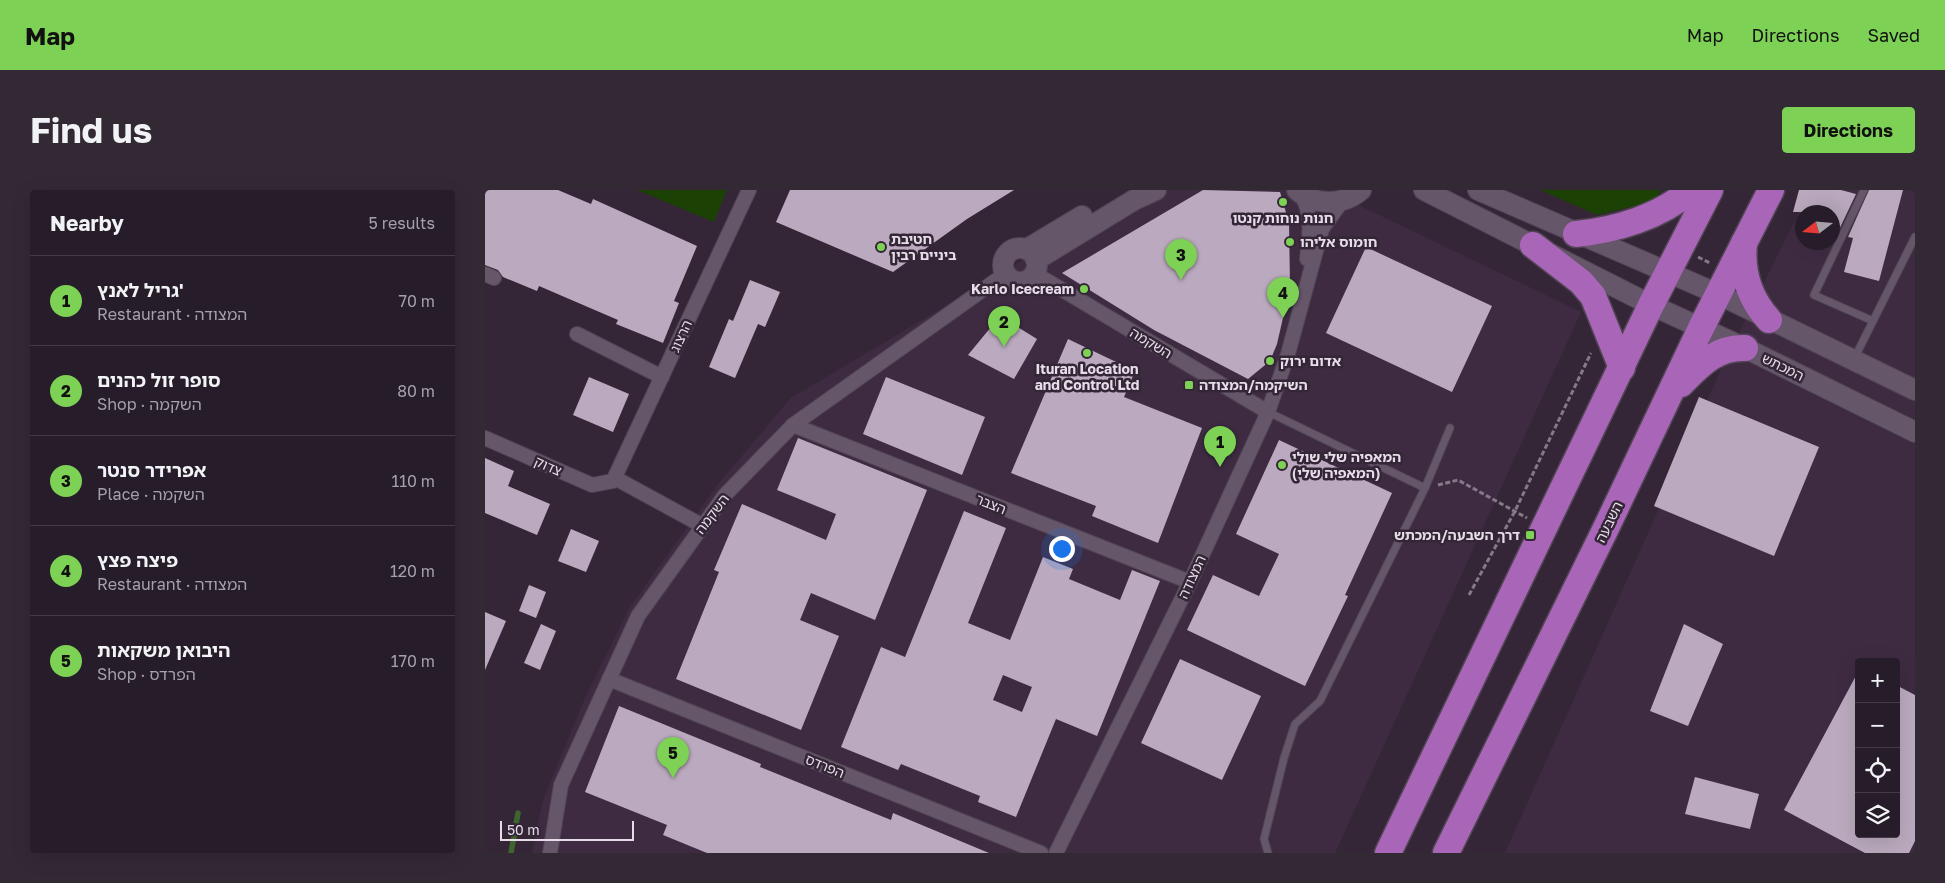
<!DOCTYPE html>
<html lang="en">
<head>
<meta charset="utf-8">
<style>
	:root { --surface:#271c29; --page:#332935; --text:#f1f3f6; --muted:#a4a1a8; --line:#433a46; --accent:#7dd154 }
	body { margin:0; font-family:"Golos Text","Noto Sans Hebrew",sans-serif; background:var(--page); color:var(--text) }
	.controls { position:absolute; right:15px; bottom:15px; display:grid; overflow:hidden; border-radius:5px; box-shadow:0 5px 20px #0002 }
	.controls button { width:45px; height:45px; display:grid; place-items:center; padding:0; border:0; border-bottom:1px solid var(--line); background:var(--surface); color:var(--text); font:25px sans-serif }
	.compass { position:absolute; left:1310px; top:15px; width:45px; height:45px; border-radius:50%; background:var(--surface); box-shadow:0 5px 20px #0002; rotate:254deg }
	.scale { position:absolute; left:15px; bottom:12px; width:134px; box-sizing:border-box; padding-left:5px; border:2px solid #e6dde8; border-top:0; font-size:14px; line-height:18px; white-space:nowrap; color:#e6dde8; -webkit-text-stroke:4px #342637; paint-order:stroke }
	.you { position:absolute; left:576px; top:358px; width:18px; height:18px; margin:-12px; border:4px solid #fff; border-radius:50%; background:#1a73e8; box-shadow:0 0 0 8px #1a73e833 }
	.badge { display:grid; place-items:center; width:32px; height:32px; border-radius:50%; background:var(--accent); color:#111; font-size:16px; font-weight:700 }
	.pin { position:absolute; translate:-50% -41px; filter:drop-shadow(0 1px 2px #0008) }
	.pin::after { content:''; position:absolute; top:26px; width:18px; height:15px; background:inherit; clip-path:polygon(0 0,100% 0,50% 100%) }
	.list { margin:0; padding:0; list-style:none }
	h2 { display:flex; justify-content:space-between; align-items:center; height:65px; margin:0; padding:0 20px; font-size:21px }
	h2 small { font-size:16px; font-weight:400; color:var(--muted) }
	.list li { display:grid; grid-template-columns:32px 1fr auto; gap:15px; align-items:center; box-sizing:border-box; height:90px; padding:0 20px; border-top:1px solid var(--line) }
	.list b { display:block; font-size:19px; white-space:nowrap }
	.list p { margin:0; font-size:16px; white-space:nowrap; color:var(--muted) }
	.list em { font-size:16px; font-style:normal; color:var(--muted) }
	.icon { flex:none; width:28px; height:28px; fill:none; stroke:currentColor; stroke-width:2; stroke-linecap:round; stroke-linejoin:round }
	.map { position:relative; flex:none; width:1430px; height:663px; overflow:hidden; border-radius:5px }
	header { display:flex; align-items:center; gap:30px; box-sizing:border-box; height:70px; padding:0 25px; background:var(--accent); color:#111 }
	header strong { font-size:24px }
	nav { display:flex; gap:28px; margin-inline-start:auto; font-size:18px }
	.intro { display:flex; align-items:center; justify-content:space-between; box-sizing:border-box; height:120px; padding:0 30px }
	h1 { margin:0; font-size:35px }
	.button { padding:12px 22px; border-radius:5px; background:var(--accent); color:#111; font-size:18px; font-weight:700 }
	main { display:flex; gap:30px; padding:0 30px }
	aside { flex:1; background:var(--surface); border-radius:5px; box-shadow:0 5px 20px #0002 }
	.map>svg:first-child { display:block }
	.built { fill:#3e2b42; fill-rule:evenodd }
	.green { fill:#1c4105 }
	.lines { fill:none; stroke-linecap:round; stroke-linejoin:round }
	.stream { stroke:#3e662c; stroke-width:5.5 }
	.building { fill:#bbaabf; fill-rule:evenodd }
	.lane-casing { stroke:#504453; stroke-width:9 }
	.street-casing { stroke:#504453; stroke-width:16 }
	.secondary-casing { stroke:#504453; stroke-width:22 }
	.highway-casing { stroke:#504453; stroke-width:29 }
	.path { stroke:#857988; stroke-width:3; stroke-dasharray:5 2.5; stroke-linecap:butt }
	.lane { stroke:#66566a; stroke-width:7 }
	.street { stroke:#66566a; stroke-width:14 }
	.secondary { stroke:#66566a; stroke-width:20 }
	.highway { stroke:#a966b8; stroke-width:26 }
	.poi-dot { fill:#7dd154; stroke:#342637; stroke-width:2 }
	.labels { text-anchor:middle; stroke-width:5; stroke-linejoin:round; paint-order:stroke }
	.poi-label { font-size:14px; font-weight:bold; fill:#e6dde8; stroke:#342637; text-anchor:start }
	.street-label { font-size:14px; fill:#e6dde8; stroke:#342637 }
</style>
</head>
<body>
<header>
<strong>Map</strong>
<nav><a>Map</a><a>Directions</a><a>Saved</a></nav>
</header>
<div class="intro"><h1>Find us</h1><a class="button">Directions</a></div>
<main>
<aside>
<h2>Nearby<small>5 results</small></h2>
<ul class="list">
<li><span class="badge">1</span><div><b>גריל לאנץ'</b><p>Restaurant · המצודה</p></div><em>70 m</em></li>
<li><span class="badge">2</span><div><b>סופר זול כהנים</b><p>Shop · השקמה</p></div><em>80 m</em></li>
<li><span class="badge">3</span><div><b>אפרידר סנטר</b><p>Place · השקמה</p></div><em>110 m</em></li>
<li><span class="badge">4</span><div><b>פיצה פצץ</b><p>Restaurant · המצודה</p></div><em>120 m</em></li>
<li><span class="badge">5</span><div><b>היבואן משקאות</b><p>Shop · הפרדס</p></div><em>170 m</em></li>
</ul>
</aside>
<div class="map">
<svg width="1430" height="663" viewBox="0 0 1430 663">
	<rect width="100%" height="100%" fill="#342637"/>
	<!-- built -->
	<g class="built">
		<path d="M655 0H842L1096 122 850 663H47L58 610 100 508 145 417 233 294 306 208Z"/>
		<path d="M1325 0H1430V663H1020L1239 173ZM1318 22H1348V52H1318ZM1374 472H1411V644H1374Z"/>
	</g>
	<!-- green -->
	<g class="green">
		<path d="M152 0H242L229 32Z"/>
		<path d="M1055 0H1176L1170 11 1112 25Z"/>
	</g>
	<g class="lines">
		<!-- stream -->
		<path class="stream" d="M26 663 33 623"/>
	</g>
	<!-- building -->
	<g class="building">
		<path d="M0 0H73L106 14 108 9 212 56 189 111 194 113 178 153 131 134 133 130 54 96 52 101 18 87 13 80 0 75Z"/>
		<path d="M305 0H529L482 29 408 82 291 32Z"/>
		<path d="M718 0 795 2 804 33 805 97 792 154 785 171 763 189 669 140 577 83Z"/>
		<path d="M1314 0H1356L1371 4 1352 44 1348 43V22H1308Z"/>
		<path d="M1384 0H1418L1394 91 1359 82 1368 48 1363 47Z"/>
		<path d="M881 57 1007 116 967 202 841 143Z"/>
		<path d="M265 90 295 102 280 137 273 134 250 188 224 177 244 129 248 131Z"/>
		<path d="M515 126 552 149 529 189 483 165Z"/>
		<path d="M583 149 650 181 639 207 717 238 673 353 607 326 611 316 526 283Z"/>
		<path d="M104 187 144 204 128 242 88 225Z"/>
		<path d="M401 187 500 227 477 285 378 244Z"/>
		<path d="M1214 207 1334 257 1289 366 1169 316Z"/>
		<path d="M313 248 442 300 390 430 326 403 315 430 354 446 316 540 191 489 234 382 229 380 257 314 341 350 351 324 292 300Z"/>
		<path d="M794 250 907 303 860 405 863 406 820 496 702 440 728 385 774 406 794 364 751 344Z"/>
		<path d="M0 268 29 281 23 296 65 314 52 345 0 323Z"/>
		<path d="M479 321 521 338 483 433 525 450 558 367 588 379 584 389 635 410 647 380 675 391 612 546 571 529 531 627 493 612 495 606 416 574 413 580 356 557 396 457 420 467ZM518 485 547 497 537 522 508 510Z"/>
		<path d="M86 339 114 351 101 382 73 371Z"/>
		<path d="M44 395 61 402 51 428 34 421Z"/>
		<path d="M0 422 21 431 0 480Z"/>
		<path d="M56 434 71 441 55 480 39 473Z"/>
		<path d="M1199 434 1238 454 1203 536 1165 521Z"/>
		<path d="M695 469 776 506 737 590 656 553Z"/>
		<path d="M1374 480V644H1411V495L1430 505V651L1424 663H1380L1299 620Z"/>
		<path d="M134 516 276 574 275 577 406 630 408 623 504 663H222L178 645 182 635 100 602Z"/>
		<path d="M1210 587 1274 604 1265 639 1200 624Z"/>
	</g>
	<g class="lines">
		<defs>
			<g id="lane">
				<path d="M1379 0 1329 105 1388 131"/>
				<path d="M1370 167 1430 47"/>
				<path d="M783 222 940 298"/>
				<path d="M783 663 779 649 799 568 810 534 835 511 940 298 965 238"/>
			</g>
			<g id="street">
				<path d="M815 3C829 24 824 45 822 69"/>
				<path d="M549 83 783 222"/>
				<path d="M0 84 9 88"/>
				<path d="M92 144 177 187"/>
				<path d="M308 235 705 392"/>
				<path d="M0 248 107 295 128 291 264 0"/>
				<path d="M130 288 218 336"/>
				<path d="M124 489 556 663"/>
				<path d="M65 663 76 595 153 426 240 305 308 235 520 84"/>
				<path d="M571 663 705 392 783 222 803 164 837 39 858 10"/>
			</g>
			<g id="secondary">
				<path d="M812 0C830 16 857 16 876 0"/>
				<path d="M939 0 1166 115 1260 158 1430 242"/>
				<path d="M993 0 1233 104 1430 200"/>
				<circle cx="535" cy="75" r="17"/>
				<path d="M542 59 597 26"/>
				<path d="M551 70 649 10 671 0"/>
			</g>
			<g id="highway">
				<path d="M1091 44C1131 40 1175 27 1206 0"/>
				<path d="M1259 53C1256 83 1264 108 1284 130"/>
				<path d="M1048 55 1096 92 1108 106 1137 178"/>
				<path d="M1196 194C1215 175 1231 157 1260 158"/>
				<path d="M903 663 1166 115 1225 0"/>
				<path d="M961 663 1121 338 1216 138 1286 0"/>
			</g>
		</defs>
		<!-- lane casing -->
		<use href="#lane" class="lane-casing"/>
		<!-- street casing -->
		<use href="#street" class="street-casing"/>
		<!-- secondary casing -->
		<use href="#secondary" class="secondary-casing"/>
		<!-- highway casing -->
		<use href="#highway" class="highway-casing"/>
		<!-- path -->
		<g class="path">
			<path d="M1213 67 1225 73"/>
			<path d="M953 295 973 290 1042 328"/>
			<path d="M984 405 1030 321 1106 163"/>
		</g>
		<!-- lane -->
		<use href="#lane" class="lane"/>
		<!-- street -->
		<use href="#street" class="street"/>
		<!-- secondary -->
		<use href="#secondary" class="secondary"/>
		<!-- highway -->
		<use href="#highway" class="highway"/>
	</g>
	<!-- markers -->
	<g class="poi-dot">
		<circle cx="798" cy="12" r="5"/>
		<circle cx="805" cy="52" r="5"/>
		<circle cx="396" cy="57" r="5"/>
		<circle cx="599" cy="99" r="5"/>
		<circle cx="602" cy="163" r="5"/>
		<circle cx="785" cy="171" r="5"/>
		<rect x="699" y="190" width="10" height="10" rx="2.5"/>
		<circle cx="797" cy="275" r="5"/>
		<rect x="1040" y="340" width="10" height="10" rx="2.5"/>
	</g>
	<g class="labels">
		<!-- poi labels -->
		<g class="poi-label">
			<text x="798" y="33" text-anchor="middle">חנות נוחות קנטו</text>
			<text x="406" y="54">חטיבת<tspan x="406" dy="16">ביניים רבין</tspan></text>
			<text x="815" y="57">חומוס אליהו</text>
			<text x="589" y="104" text-anchor="end">Karlo Icecream</text>
			<text x="795" y="176">אדום ירוק</text>
			<text x="602" y="184" text-anchor="middle">Ituran Location<tspan x="602" dy="16">and Control Ltd</tspan></text>
			<text x="714" y="200">השיקמה/המצודה</text>
			<text x="807" y="272">המאפיה שלי שולי<tspan x="807" dy="16">(המאפיה שלי)</tspan></text>
			<text x="1035" y="350" text-anchor="end">דרך השבעה/המכתש</text>
		</g>
		<!-- street labels -->
		<g class="street-label">
			<text transform="translate(196 146) rotate(-65)" y="5">הרצוג</text>
			<text transform="translate(666 153) rotate(31)" y="5">השקמה</text>
			<text transform="translate(1298 177) rotate(26)" y="5">המכתש</text>
			<text transform="translate(63 276) rotate(24)" y="5">צדוק</text>
			<text transform="translate(506 314) rotate(22)" y="5">הצבר</text>
			<text transform="translate(227 324) rotate(-53)" y="5">השקמה</text>
			<text transform="translate(1124 332) rotate(-64)" y="5">השבעה</text>
			<text transform="translate(707 387) rotate(-65)" y="5">המצודה</text>
			<text transform="translate(340 576) rotate(22)" y="5">הפרדס</text>
		</g>
	</g>
</svg>
<div class="controls">
<button>+</button>
<button>−</button>
<button><svg class="icon" aria-label="locate" viewBox="0 0 24 24"><circle cx="12" cy="12" r="6"/><path d="M12 2v4M12 18v4M2 12h4M18 12h4"/></svg></button>
<button><svg class="icon" aria-label="layers" viewBox="0 0 24 24"><path d="M12 4l9 5-9 5-9-5zM3 14l9 5 9-5"/></svg></button>
</div>
<svg class="compass" viewBox="-18 -18 36 36"><path d="M0-13l5 13h-10z" fill="#e53935"/><path d="M0 13l5-13h-10z" fill="#a4a1a8"/></svg>
<div class="scale">50 m</div>
<div class="you"></div>
<div class="pin badge" style="left:735px;top:277px">1</div>
<div class="pin badge" style="left:519px;top:157px">2</div>
<div class="pin badge" style="left:696px;top:90px">3</div>
<div class="pin badge" style="left:798px;top:128px">4</div>
<div class="pin badge" style="left:188px;top:588px">5</div>
</div>
</main>
</body>
</html>
